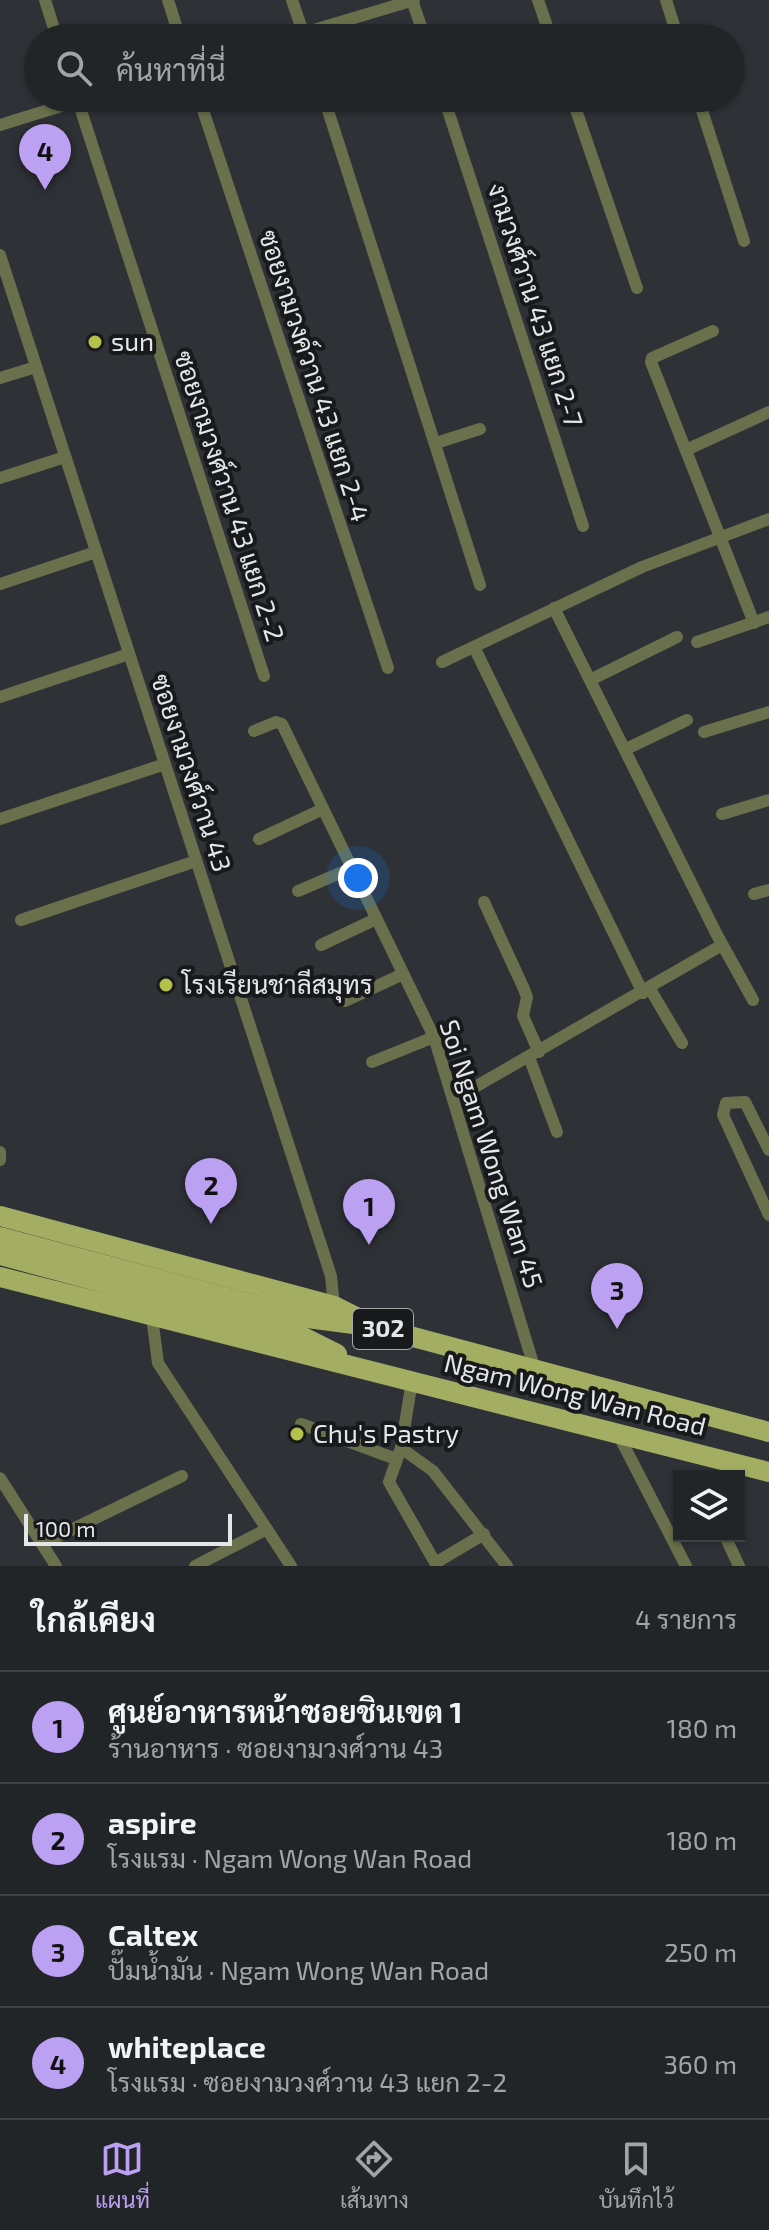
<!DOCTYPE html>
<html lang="th">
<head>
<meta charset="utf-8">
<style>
	:root { --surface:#222528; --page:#2e3134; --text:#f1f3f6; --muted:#a2a5a8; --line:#3f4245; --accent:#bca0f2 }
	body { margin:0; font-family:"Exo 2",Sarabun,sans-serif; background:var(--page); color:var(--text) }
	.controls { position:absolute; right:24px; bottom:24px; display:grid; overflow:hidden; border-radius:0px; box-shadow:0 2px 6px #0004 }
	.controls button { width:72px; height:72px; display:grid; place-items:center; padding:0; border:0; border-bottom:2px solid var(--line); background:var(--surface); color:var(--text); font:40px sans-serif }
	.scale { position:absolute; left:24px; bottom:20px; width:208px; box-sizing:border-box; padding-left:8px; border:4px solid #e4e6ea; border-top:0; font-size:22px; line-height:28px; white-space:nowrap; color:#e4e6ea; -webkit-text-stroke:6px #17191b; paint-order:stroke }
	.you { position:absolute; left:358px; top:878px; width:28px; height:28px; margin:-20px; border:6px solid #fff; border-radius:50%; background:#1a73e8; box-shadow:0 0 0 12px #1a73e833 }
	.badge { display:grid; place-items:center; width:52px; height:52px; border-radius:50%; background:var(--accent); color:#111; font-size:26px; font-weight:700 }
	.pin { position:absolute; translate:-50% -66px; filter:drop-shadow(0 2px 4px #0008) }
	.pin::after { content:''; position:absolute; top:42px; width:28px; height:24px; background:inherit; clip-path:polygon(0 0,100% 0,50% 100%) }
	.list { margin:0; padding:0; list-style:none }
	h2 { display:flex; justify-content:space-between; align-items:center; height:104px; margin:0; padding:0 32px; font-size:34px }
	h2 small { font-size:26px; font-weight:400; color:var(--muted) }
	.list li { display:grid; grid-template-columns:52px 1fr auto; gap:24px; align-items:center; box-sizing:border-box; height:112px; padding:0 32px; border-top:2px solid var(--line) }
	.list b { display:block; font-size:30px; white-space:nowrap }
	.list p { margin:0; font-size:26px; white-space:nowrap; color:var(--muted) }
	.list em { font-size:26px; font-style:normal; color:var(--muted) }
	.icon { flex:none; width:44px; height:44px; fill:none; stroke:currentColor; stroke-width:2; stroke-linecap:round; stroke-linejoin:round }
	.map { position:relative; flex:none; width:769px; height:1566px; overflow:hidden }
	.search { position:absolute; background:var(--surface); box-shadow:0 2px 6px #0004; left:24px; right:24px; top:24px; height:88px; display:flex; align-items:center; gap:20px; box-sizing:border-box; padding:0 28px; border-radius:44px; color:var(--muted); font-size:30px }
	.sheet { height:552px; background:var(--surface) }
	nav { display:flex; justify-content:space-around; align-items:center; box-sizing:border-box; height:112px; border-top:2px solid var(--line); background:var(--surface); font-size:22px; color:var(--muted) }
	nav a { display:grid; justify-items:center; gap:4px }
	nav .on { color:var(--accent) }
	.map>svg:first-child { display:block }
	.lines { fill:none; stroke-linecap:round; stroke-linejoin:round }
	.street { stroke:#6b704c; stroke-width:12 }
	.primary { stroke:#a4ae62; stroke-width:20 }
	.poi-dot { fill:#b4c24a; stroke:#17191b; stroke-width:3 }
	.labels { text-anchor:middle; stroke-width:8; stroke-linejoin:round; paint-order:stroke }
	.shield { fill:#17191b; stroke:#a6a8ac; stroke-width:2 }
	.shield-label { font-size:24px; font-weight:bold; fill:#e4e6ea }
	.street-label { font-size:26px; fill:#e4e6ea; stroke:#17191b }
	.poi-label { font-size:26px; fill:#e4e6ea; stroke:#17191b; text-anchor:start }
</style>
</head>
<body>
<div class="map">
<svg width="769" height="1566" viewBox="0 0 769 1566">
	<rect width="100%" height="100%" fill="#2e3136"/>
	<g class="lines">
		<!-- street -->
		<g class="street">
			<path d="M45 0 57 38"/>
			<path d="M168 0 180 38"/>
			<path d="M292 0 305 38"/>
			<path d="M412 0 425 38"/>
			<path d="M538 0 551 38"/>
			<path d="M666 0 678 38"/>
			<path d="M287 38 414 0"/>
			<path d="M77 98 264 676"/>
			<path d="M199 98 388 668"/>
			<path d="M324 98 480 585"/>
			<path d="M444 98 583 526"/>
			<path d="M572 98 637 288"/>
			<path d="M698 98 744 241"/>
			<path d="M0 125 87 98"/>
			<path d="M0 255 331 1276 334 1306"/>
			<path d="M713 331 652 358 651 362 754 623"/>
			<path d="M0 378 36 367"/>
			<path d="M436 443 480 429"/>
			<path d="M686 450 769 412"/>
			<path d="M0 478 65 457"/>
			<path d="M0 584 96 552"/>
			<path d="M554 608 717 935 753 1000"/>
			<path d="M697 642 769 617"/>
			<path d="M474 647 643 993"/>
			<path d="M442 662 642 567 769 519"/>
			<path d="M590 680 677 637"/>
			<path d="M0 697 129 654"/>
			<path d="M254 731 276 722 282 724 434 1037 535 1370"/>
			<path d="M704 732 769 712"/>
			<path d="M626 749 687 720"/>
			<path d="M722 814 769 800"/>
			<path d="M0 819 165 764"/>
			<path d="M259 839 323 809"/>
			<path d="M298 891 352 868"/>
			<path d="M754 894 769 890"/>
			<path d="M484 902 524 989 527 997 523 1016 539 1052"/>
			<path d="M21 920 196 861"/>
			<path d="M321 945 376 919"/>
			<path d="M650 989 682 1043"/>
			<path d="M345 1001 403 974"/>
			<path d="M529 1057 557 1132"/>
			<path d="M372 1062 434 1037"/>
			<path d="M454 1099 722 945"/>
			<path d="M769 1150 745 1102 726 1103 723 1115 769 1215"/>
			<path d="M0 1152V1160"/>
			<path d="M152 1317 158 1363 291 1566"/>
			<path d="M412 1381 401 1448 389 1482 437 1566"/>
			<path d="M301 1424 396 1459"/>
			<path d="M618 1434 686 1566"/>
			<path d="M401 1448 433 1471 507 1566"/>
			<path d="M0 1478 56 1566"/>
			<path d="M725 1536 739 1566"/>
			<path d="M42 1544 182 1476"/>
			<path d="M437 1562 484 1534"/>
			<path d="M195 1566 267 1529"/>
		</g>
		<!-- primary -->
		<g class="primary">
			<path d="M0 1216 334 1306 376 1327 769 1432"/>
			<path d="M0 1237 300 1317 361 1325"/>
			<path d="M0 1255 301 1336 337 1354"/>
			<path d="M0 1277 769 1472"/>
		</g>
	</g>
	<!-- markers -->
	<g class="poi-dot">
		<circle cx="95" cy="342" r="8"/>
		<circle cx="166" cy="985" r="8"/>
		<circle cx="297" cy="1434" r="8"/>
	</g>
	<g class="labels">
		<!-- shield labels -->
		<rect class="shield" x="353" y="1309" width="60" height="40" rx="6"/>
		<g class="shield-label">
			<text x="383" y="1337">302</text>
		</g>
		<!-- street labels -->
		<g class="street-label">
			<text transform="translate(535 305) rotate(72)" y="9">งามวงศ์วาน 43 แยก 2-7</text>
			<text transform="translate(314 376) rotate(72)" y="9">ซอยงามวงค์วาน 43 แยก 2-4</text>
			<text transform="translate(229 496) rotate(72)" y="9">ซอยงามวงศ์วาน 43 แยก 2-2</text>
			<text transform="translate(191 773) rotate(72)" y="9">ซอยงามวงศ์วาน 43</text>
			<text transform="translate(491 1154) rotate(72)" y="9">Soi Ngam Wong Wan 45</text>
			<text transform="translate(575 1395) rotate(14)" y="9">Ngam Wong Wan Road</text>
		</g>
		<!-- poi labels -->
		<g class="poi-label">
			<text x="111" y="351">sun</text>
			<text x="182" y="994">โรงเรียนชาลีสมุทร</text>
			<text x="313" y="1443">Chu's Pastry</text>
		</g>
	</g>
</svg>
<div class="controls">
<button><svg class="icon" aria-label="layers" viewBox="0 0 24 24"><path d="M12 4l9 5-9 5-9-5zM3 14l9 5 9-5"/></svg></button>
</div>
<div class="scale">100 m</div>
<div class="you"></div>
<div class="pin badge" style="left:369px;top:1245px">1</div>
<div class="pin badge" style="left:211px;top:1224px">2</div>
<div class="pin badge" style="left:617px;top:1329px">3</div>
<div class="pin badge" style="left:45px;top:190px">4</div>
<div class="search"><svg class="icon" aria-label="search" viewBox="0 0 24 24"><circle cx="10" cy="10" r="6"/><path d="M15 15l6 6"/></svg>ค้นหาที่นี่</div>
</div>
<section class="sheet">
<h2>ใกล้เคียง<small>4 รายการ</small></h2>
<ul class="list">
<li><span class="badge">1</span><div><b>ศูนย์อาหารหน้าซอยชินเขต 1</b><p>ร้านอาหาร · ซอยงามวงศ์วาน 43</p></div><em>180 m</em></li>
<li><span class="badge">2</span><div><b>aspire</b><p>โรงแรม · Ngam Wong Wan Road</p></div><em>180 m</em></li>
<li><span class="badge">3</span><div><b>Caltex</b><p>ปั๊มน้ำมัน · Ngam Wong Wan Road</p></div><em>250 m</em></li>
<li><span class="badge">4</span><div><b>whiteplace</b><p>โรงแรม · ซอยงามวงศ์วาน 43 แยก 2-2</p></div><em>360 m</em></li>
</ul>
</section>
<nav>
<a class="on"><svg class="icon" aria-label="map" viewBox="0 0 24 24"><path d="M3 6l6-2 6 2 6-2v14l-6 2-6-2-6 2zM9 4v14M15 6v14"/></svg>แผนที่</a>
<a><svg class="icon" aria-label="directions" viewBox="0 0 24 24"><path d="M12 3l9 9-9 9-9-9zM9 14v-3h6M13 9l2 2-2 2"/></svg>เส้นทาง</a>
<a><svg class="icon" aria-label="saved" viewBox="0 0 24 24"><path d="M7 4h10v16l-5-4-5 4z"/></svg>บันทึกไว้</a>
</nav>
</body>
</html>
